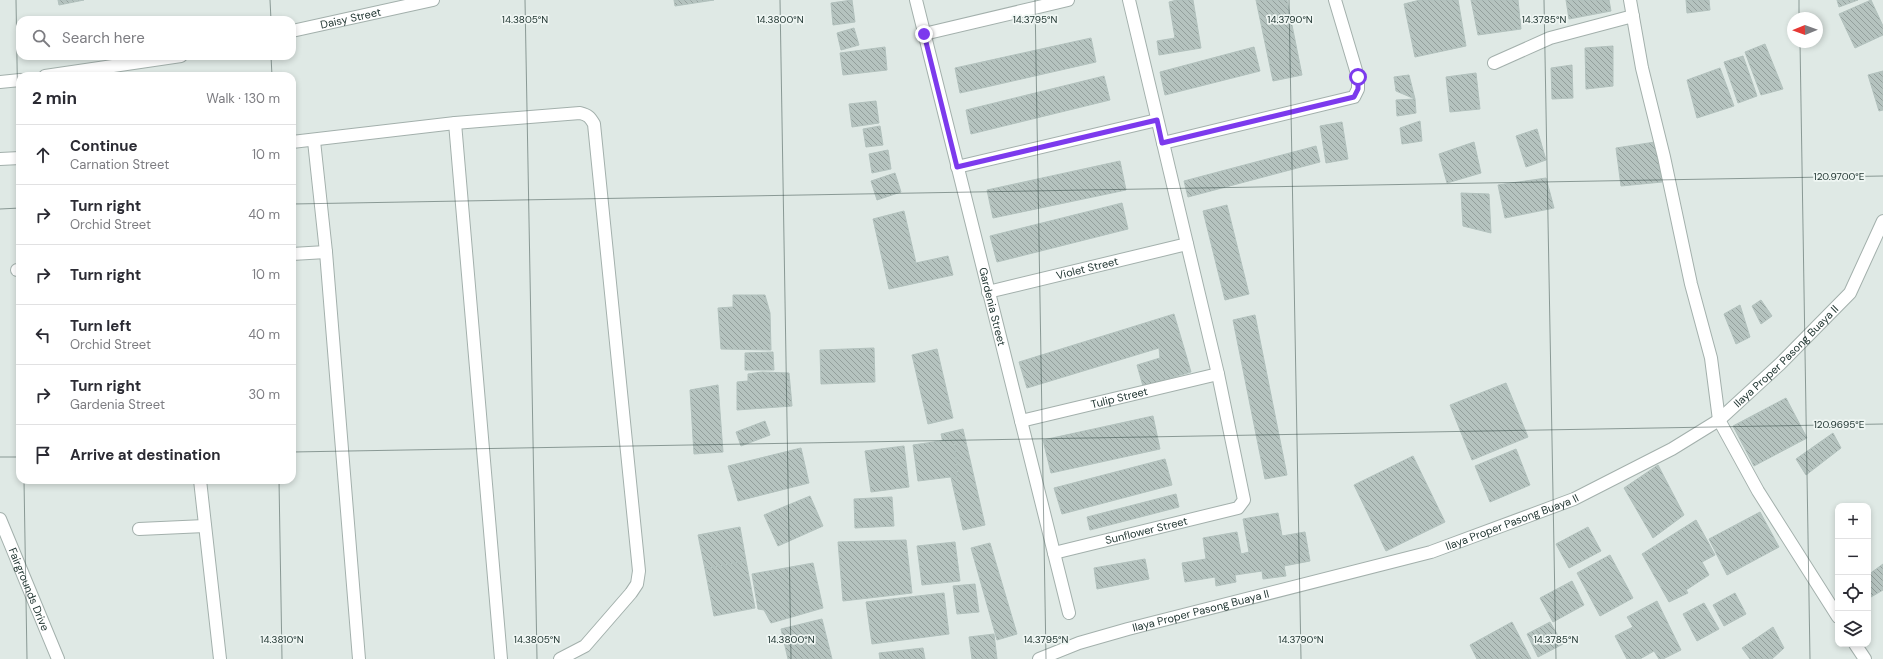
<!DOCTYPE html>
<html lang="en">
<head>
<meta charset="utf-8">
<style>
	:root { --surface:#fff; --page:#f7f7f7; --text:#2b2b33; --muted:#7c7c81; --line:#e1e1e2 }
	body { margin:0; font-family:"DM Sans",sans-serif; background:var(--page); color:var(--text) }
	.controls { position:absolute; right:12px; bottom:12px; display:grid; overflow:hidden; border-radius:8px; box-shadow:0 2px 6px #0003 }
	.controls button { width:36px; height:36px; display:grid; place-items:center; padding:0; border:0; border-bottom:1px solid var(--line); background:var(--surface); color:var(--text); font:20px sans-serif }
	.compass { position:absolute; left:1787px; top:12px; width:36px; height:36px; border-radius:50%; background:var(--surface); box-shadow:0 2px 6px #0003; rotate:269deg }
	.stop { position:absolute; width:12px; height:12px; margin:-9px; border:3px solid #7c3aed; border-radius:50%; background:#fff }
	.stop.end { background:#7c3aed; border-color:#fff; box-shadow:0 1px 4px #0008 }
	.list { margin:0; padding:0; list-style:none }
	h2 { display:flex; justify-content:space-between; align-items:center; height:52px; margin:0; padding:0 16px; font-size:17px }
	h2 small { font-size:13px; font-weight:400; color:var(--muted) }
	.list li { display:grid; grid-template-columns:26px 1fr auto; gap:12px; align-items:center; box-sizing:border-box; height:60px; padding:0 16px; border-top:1px solid var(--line) }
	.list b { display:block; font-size:15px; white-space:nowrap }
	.list p { margin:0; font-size:13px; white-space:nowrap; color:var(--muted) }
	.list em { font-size:13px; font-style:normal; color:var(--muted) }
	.icon { flex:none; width:22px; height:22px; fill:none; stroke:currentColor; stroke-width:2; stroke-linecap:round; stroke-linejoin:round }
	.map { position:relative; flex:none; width:1883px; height:659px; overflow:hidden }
	.search { position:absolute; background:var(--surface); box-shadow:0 2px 6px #0003; left:16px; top:16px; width:280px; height:44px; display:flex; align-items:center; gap:10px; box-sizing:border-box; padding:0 14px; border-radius:12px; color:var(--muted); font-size:15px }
	.panel { position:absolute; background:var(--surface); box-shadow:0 2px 6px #0003; left:16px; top:72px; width:280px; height:412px; border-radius:12px }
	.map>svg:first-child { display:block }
	.building { fill:url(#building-back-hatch); stroke:#b2c1bd }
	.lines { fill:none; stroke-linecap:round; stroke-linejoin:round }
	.minor-casing { stroke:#a3b0ac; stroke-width:14 }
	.minor { stroke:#fff; stroke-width:12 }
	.route { stroke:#7c3aed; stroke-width:5 }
	.ticks { fill:none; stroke:#223733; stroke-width:1; stroke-opacity:0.45 }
	.labels { text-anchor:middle; stroke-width:3.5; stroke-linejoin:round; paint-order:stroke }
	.street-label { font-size:11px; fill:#223733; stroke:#eff6f3 }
	.ticks-label { font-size:10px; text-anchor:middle; fill:#223733; stroke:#eff6f3; stroke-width:3.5; stroke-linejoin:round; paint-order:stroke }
</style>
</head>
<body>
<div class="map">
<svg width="1883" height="659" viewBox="0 0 1883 659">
	<defs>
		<pattern id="building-back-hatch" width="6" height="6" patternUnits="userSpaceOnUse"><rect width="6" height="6" fill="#b5c3bf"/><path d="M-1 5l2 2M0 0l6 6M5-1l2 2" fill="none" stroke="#939f9c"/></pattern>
	</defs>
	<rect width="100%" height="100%" fill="#dfe9e5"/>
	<!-- building -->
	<g class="building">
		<path d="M58 0H84L59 5Z"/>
		<path d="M674 0H714L675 6Z"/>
		<path d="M852 0 855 22 833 25 831 3Z"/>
		<path d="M1177 0H1193L1201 48 1159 55 1157 41 1175 38 1169 2Z"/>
		<path d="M1256 0H1287L1302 75 1273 81Z"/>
		<path d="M1420 0H1458L1466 46 1415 57 1404 4Z"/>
		<path d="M1471 0H1518L1521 29 1478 35Z"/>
		<path d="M1566 0H1609L1611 11 1569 19Z"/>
		<path d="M1686 0H1709L1710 10 1687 13Z"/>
		<path d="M1837 0H1858L1839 7Z"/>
		<path d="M1871 0 1883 26V35L1855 48 1839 14Z"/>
		<path d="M854 28 859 45 841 50 837 33Z"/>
		<path d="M1091 38 1096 62 960 93 955 68Z"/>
		<path d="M1765 44 1783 89 1761 95 1745 52Z"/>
		<path d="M1613 46V86L1586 89 1585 48Z"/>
		<path d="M885 47 887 70 843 75 840 53Z"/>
		<path d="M1254 47 1260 71 1165 95 1160 72Z"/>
		<path d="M1743 56 1757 96 1738 103 1724 62Z"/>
		<path d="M1572 65 1573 98 1552 99 1551 68Z"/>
		<path d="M1720 68 1734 106 1697 118 1687 80Z"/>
		<path d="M1883 71V110L1879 111 1868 75Z"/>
		<path d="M1476 73 1480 109 1450 112 1446 77Z"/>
		<path d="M1409 75 1415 99 1396 91 1394 77Z"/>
		<path d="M1104 76 1110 100 971 134 966 110Z"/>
		<path d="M1415 99 1416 113 1397 116 1396 100Z"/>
		<path d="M876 101 879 123 852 127 849 104Z"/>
		<path d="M1420 121 1422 141 1402 144 1400 128Z"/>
		<path d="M1342 122 1348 159 1326 163 1320 126Z"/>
		<path d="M880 126 883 145 866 147 863 129Z"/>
		<path d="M1537 129 1546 160 1526 167 1516 136Z"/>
		<path d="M1474 142 1481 173 1447 183 1439 154Z"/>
		<path d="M1655 142 1662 182 1621 186 1616 148Z"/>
		<path d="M1316 146 1320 162 1188 197 1184 181Z"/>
		<path d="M888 150 891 169 872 173 869 154Z"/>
		<path d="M1120 161 1126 190 993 218 987 190Z"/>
		<path d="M895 173 901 192 877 200 871 181Z"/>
		<path d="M1546 178 1554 208 1505 218 1498 185Z"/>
		<path d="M1461 193 1489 194 1491 233 1463 226Z"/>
		<path d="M1122 203 1128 229 997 262 990 236Z"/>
		<path d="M1227 205 1249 294 1225 300 1203 211Z"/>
		<path d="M904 211 916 263 948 256 953 275 889 289 873 219Z"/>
		<path d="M733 295H765L770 313 771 350 721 349 718 308 733 307Z"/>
		<path d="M1761 300 1772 316 1761 324 1752 306Z"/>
		<path d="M1740 305 1750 337 1736 344 1724 314Z"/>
		<path d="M1174 314 1191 372 1143 386 1137 365 1160 358 1159 348 1027 388 1019 362Z"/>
		<path d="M1255 315 1287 475 1265 479 1233 320Z"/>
		<path d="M874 348 875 382 821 384 820 350Z"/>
		<path d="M937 349 953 418 928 424 912 355Z"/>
		<path d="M773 352 774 370H745V353Z"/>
		<path d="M762 372 789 373 792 406 737 410V382L748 381V374Z"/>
		<path d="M1506 383 1528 437 1472 460 1450 405Z"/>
		<path d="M718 385 723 452 694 454 690 390Z"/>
		<path d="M1786 398 1807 438 1754 466 1733 426Z"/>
		<path d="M1153 416 1160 449 1051 473 1043 440Z"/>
		<path d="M765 421 770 435 741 446 736 432Z"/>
		<path d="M963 429 985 525 963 530 941 434Z"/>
		<path d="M1833 433 1841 448 1806 475 1796 459Z"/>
		<path d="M954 439 958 476 918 481 913 445Z"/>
		<path d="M904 446 909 487 871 492 865 451Z"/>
		<path d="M801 448 809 483 738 501 728 466Z"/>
		<path d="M1516 449 1530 485 1490 502 1475 466Z"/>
		<path d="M1413 456 1445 522 1386 551 1354 485Z"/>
		<path d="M1165 459 1172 485 1062 514 1054 488Z"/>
		<path d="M1658 465 1684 515 1653 538 1624 488Z"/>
		<path d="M1176 494 1179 507 1090 530 1087 517Z"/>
		<path d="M810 496 823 526 778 546 764 515Z"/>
		<path d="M892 497 894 526 855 528 854 499Z"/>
		<path d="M1760 512 1779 547 1727 575 1709 539Z"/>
		<path d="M1278 513 1282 536 1305 532 1310 561 1284 566 1286 576 1263 579 1262 571 1235 575 1236 582 1216 586 1215 577 1185 582 1182 563 1206 559 1203 538 1237 532 1241 554 1249 552 1243 519Z"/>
		<path d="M1696 520 1715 555 1702 562 1709 575 1686 590 1688 593 1669 602 1642 554Z"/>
		<path d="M740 527 746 561 705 569 698 535Z"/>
		<path d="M1588 527 1601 551 1569 568 1556 544Z"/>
		<path d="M906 540 912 593 843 601 838 542Z"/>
		<path d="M955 542 960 581 922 585 917 546Z"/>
		<path d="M990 543 1017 634 997 640 971 548Z"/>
		<path d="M1610 555 1633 598 1600 616 1577 573Z"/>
		<path d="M1145 559 1149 579 1097 589 1094 568Z"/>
		<path d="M746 561 755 608 714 616 705 569Z"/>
		<path d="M813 563 823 608 771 623 764 610 758 609 752 574Z"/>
		<path d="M1883 564V590L1871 597 1868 591V575Z"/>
		<path d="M1572 581 1584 605 1553 622 1540 598Z"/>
		<path d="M975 584 979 612 957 614 953 586Z"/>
		<path d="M944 593 949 634 872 644 866 602Z"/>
		<path d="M1735 593 1746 614 1724 626 1713 605Z"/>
		<path d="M1657 601 1681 650 1663 659H1659L1654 651 1640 659H1627L1615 636 1633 627 1627 617Z"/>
		<path d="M1704 603 1719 629 1697 641 1683 614Z"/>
		<path d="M822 619 832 659H788L781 629Z"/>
		<path d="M1512 622 1531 659H1477L1470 645Z"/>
		<path d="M1550 622 1563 644 1538 657 1527 634Z"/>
		<path d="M1773 627 1784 648 1772 659H1750L1742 648Z"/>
		<path d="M994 634 997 659H972L969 637Z"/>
		<path d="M923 648 925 659H880L879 653Z"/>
	</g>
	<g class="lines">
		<defs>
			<g id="minor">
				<path id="s1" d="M916 0 1069 613"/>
				<path d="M1630 0 1642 68 1664 157 1691 284 1711 358 1719 420 1758 491 1838 617"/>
				<path id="s2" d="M292 31 433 0"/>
				<path d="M924 34 1068 0"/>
				<path d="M1494 63 1550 38 1633 16"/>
				<path d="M45 76 181 56"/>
				<path d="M0 82 20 80"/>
				<path d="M455 123 501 659"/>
				<path d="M314 141 326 252 359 659"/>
				<path d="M292 142 455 123 580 113C588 115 590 117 594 124L639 571 637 584 631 593 585 646 560 659"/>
				<path d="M1163 143 1354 97 1358 89V77L1335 0"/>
				<path d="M0 159 20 158"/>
				<path d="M957 167 1157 120"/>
				<path d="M292 254 326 252"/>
				<path d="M17 270H20"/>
				<path id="s3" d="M988 292 1187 244"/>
				<path id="s4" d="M1021 421 1218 374"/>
				<path d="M200 480 220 659"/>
				<path id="s5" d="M0 519 58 659"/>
				<path d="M139 529 205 526"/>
				<path id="s6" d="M1054 553 1238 508 1244 500 1218 374 1129 0"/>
				<path d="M1855 644 1865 659"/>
				<path id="s7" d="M1039 659 1079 643 1128 629 1431 552 1574 499 1672 449 1719 420 1780 364 1850 293 1883 221"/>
			</g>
		</defs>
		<!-- minor casing -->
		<use href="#minor" class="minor-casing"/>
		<!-- minor -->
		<use href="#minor" class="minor"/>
	</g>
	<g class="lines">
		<!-- route -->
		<path class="route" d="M924 34 957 167 1157 120 1162 143 1354 97 1358 89V77"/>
	</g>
	<!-- ticks -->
	<path class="ticks" d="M16 0 20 243M270 0 271 20M525 0 537 659M780 0 791 659M1035 0 1046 659M1289 0 1301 659M1544 0 1556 659M1799 0V18M1800 42 1810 659M271 56 272 76M292 204 1883 176M0 209 20 208M292 452 1883 424M0 457H20M24 480 27 659M279 480 282 659"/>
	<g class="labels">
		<!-- street labels -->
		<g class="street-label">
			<text dy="4" stroke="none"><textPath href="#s2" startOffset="60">Daisy Street</textPath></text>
			<text dy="4" stroke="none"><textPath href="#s3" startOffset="102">Violet Street</textPath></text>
			<text dy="4" stroke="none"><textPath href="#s1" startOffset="316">Gardenia Street</textPath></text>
			<text dy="4" stroke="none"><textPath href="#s7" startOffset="817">Ilaya Proper Pasong Buaya II</textPath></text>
			<text dy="4" stroke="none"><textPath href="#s4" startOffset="101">Tulip Street</textPath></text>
			<text dy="4" stroke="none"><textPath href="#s7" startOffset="493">Ilaya Proper Pasong Buaya II</textPath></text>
			<text dy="4" stroke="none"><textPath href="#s6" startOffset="95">Sunflower Street</textPath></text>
			<text dy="4" stroke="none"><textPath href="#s5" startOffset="76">Fairgrounds Drive</textPath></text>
			<text dy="4" stroke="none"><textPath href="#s7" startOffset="169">Ilaya Proper Pasong Buaya II</textPath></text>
		</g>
	</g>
	<g class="ticks-label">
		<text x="525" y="23">14.3805°N</text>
		<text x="780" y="23">14.3800°N</text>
		<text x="1035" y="23">14.3795°N</text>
		<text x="1290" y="23">14.3790°N</text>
		<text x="1544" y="23">14.3785°N</text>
		<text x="1839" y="180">120.9700°E</text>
		<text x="1839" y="428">120.9695°E</text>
		<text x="282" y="643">14.3810°N</text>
		<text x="537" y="643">14.3805°N</text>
		<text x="791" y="643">14.3800°N</text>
		<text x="1046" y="643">14.3795°N</text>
		<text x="1301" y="643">14.3790°N</text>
		<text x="1556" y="643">14.3785°N</text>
	</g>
</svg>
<div class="controls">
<button>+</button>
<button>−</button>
<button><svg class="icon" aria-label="locate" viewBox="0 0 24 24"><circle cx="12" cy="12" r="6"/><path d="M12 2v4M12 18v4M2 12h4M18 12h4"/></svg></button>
<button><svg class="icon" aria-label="layers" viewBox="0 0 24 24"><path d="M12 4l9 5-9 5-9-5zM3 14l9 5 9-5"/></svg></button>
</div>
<svg class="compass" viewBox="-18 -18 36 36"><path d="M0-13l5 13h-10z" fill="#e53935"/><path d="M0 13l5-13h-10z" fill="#7c7c81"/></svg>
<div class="stop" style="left:1358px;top:77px"></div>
<div class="stop end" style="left:924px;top:34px"></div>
<div class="search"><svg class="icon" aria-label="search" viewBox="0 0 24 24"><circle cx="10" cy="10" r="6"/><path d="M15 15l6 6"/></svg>Search here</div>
<section class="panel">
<h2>2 min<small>Walk · 130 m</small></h2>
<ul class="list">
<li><svg class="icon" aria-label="ahead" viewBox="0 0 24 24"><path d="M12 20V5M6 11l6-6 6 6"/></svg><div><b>Continue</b><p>Carnation Street</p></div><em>10 m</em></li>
<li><svg class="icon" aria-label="right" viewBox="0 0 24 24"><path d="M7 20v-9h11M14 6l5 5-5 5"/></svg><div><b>Turn right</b><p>Orchid Street</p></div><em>40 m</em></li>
<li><svg class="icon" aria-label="right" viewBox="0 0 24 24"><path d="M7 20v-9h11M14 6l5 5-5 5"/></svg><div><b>Turn right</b></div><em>10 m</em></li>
<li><svg class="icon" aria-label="left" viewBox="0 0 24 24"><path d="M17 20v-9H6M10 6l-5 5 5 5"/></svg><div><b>Turn left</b><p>Orchid Street</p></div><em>40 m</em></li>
<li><svg class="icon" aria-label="right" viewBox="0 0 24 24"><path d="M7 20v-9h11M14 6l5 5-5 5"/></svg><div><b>Turn right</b><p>Gardenia Street</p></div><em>30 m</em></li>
<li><svg class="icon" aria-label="arrive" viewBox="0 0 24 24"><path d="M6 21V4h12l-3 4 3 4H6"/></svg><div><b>Arrive at destination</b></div></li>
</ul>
</section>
</div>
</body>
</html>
